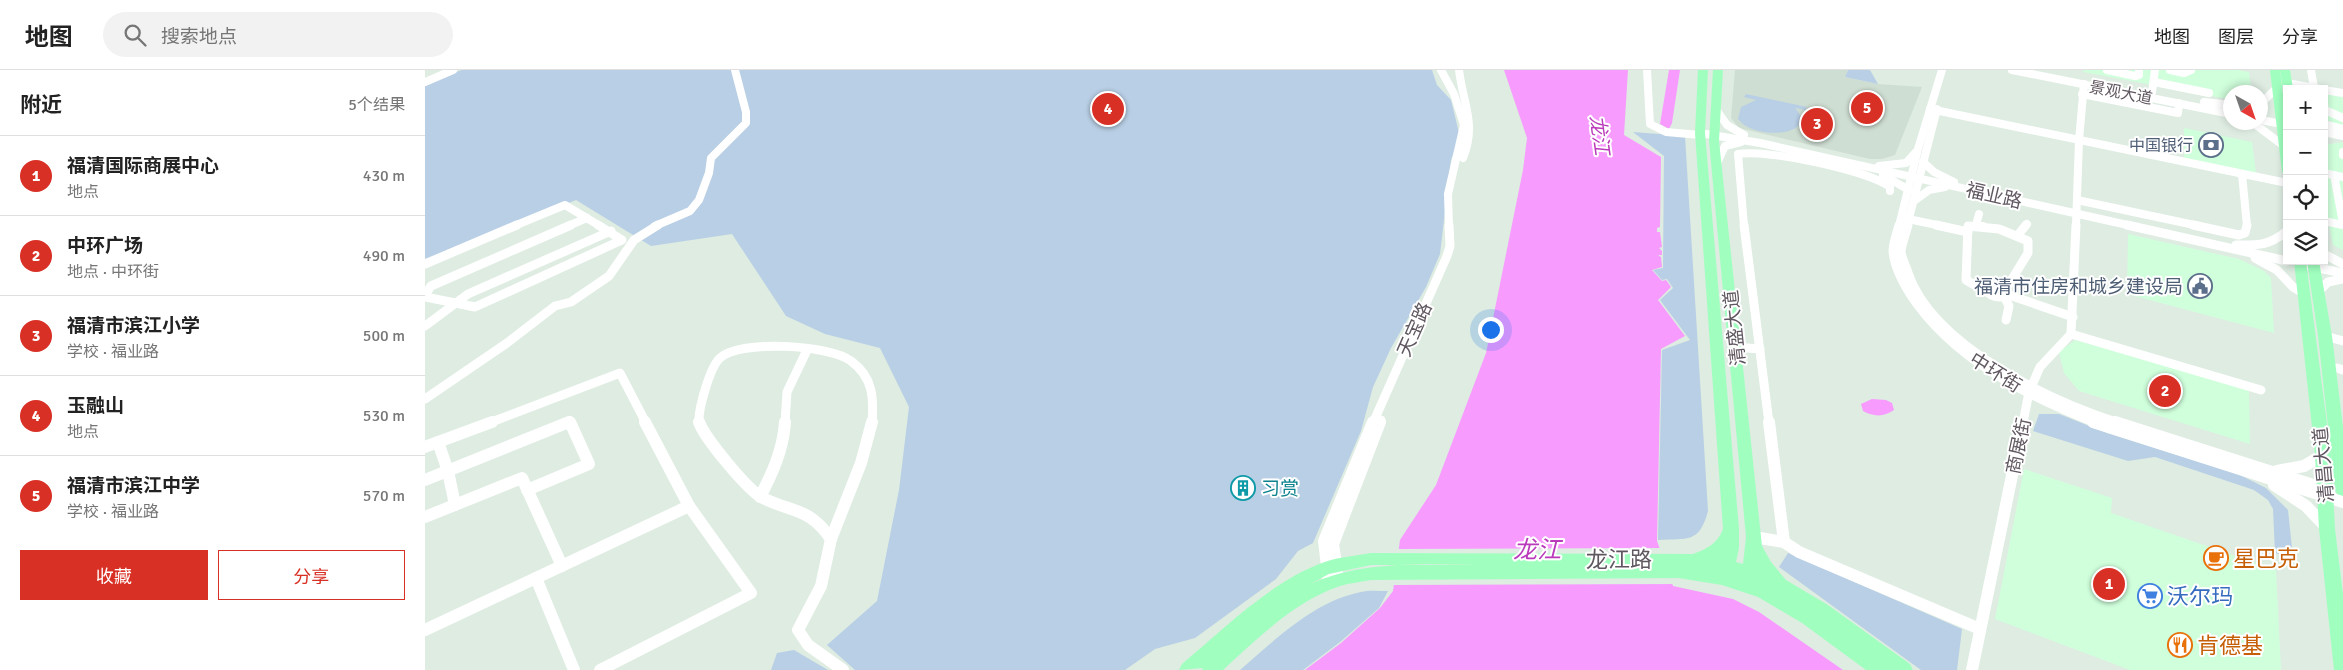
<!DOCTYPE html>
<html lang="zh">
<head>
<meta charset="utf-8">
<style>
	:root { --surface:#fff; --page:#f2f2f2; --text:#222; --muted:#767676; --line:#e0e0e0; --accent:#d93025 }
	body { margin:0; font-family:Signika,"Noto Sans SC",sans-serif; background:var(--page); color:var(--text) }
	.controls { position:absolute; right:15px; top:15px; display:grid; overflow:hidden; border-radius:0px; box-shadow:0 2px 8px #0003 }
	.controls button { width:45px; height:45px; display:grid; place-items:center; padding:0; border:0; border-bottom:1px solid var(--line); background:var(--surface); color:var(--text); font:25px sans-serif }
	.compass { position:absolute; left:1798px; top:15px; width:45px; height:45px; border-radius:50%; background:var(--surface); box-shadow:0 2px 8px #0003; rotate:140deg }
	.you { position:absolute; left:1065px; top:259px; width:18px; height:18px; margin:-12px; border:4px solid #fff; border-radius:50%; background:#1a73e8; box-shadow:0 0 0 8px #1a73e833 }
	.badge { display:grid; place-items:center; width:32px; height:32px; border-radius:50%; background:var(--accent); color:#fff; font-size:16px; font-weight:700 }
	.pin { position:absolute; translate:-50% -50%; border:2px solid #fff; box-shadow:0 1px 5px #0006 }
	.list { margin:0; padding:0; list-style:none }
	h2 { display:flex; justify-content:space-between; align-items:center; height:65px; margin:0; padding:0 20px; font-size:21px }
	h2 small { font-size:16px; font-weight:400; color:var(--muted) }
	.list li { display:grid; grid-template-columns:32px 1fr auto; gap:15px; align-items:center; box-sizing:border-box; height:80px; padding:0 20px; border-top:1px solid var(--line) }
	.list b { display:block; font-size:19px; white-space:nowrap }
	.list p { margin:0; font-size:16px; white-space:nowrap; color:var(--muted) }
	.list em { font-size:16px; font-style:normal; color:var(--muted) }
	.actions { display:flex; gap:10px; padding:15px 20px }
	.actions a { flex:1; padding:11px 0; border:1px solid var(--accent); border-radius:0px; text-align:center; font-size:18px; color:var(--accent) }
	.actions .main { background:var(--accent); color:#fff }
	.icon { flex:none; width:28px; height:28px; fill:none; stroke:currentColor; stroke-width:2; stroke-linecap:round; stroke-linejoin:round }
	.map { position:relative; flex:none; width:1918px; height:600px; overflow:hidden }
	header { display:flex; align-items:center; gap:30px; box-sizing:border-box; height:70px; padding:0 25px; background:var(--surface); border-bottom:1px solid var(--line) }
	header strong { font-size:24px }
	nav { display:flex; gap:28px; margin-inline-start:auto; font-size:18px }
	.search { width:350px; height:45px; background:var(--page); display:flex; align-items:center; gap:12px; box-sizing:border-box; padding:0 18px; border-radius:28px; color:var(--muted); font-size:19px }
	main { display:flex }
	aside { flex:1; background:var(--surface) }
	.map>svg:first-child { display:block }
	.commercial { fill:#d0ffdc }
	.education { fill:#cfded3 }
	.green { fill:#b9cfe5 }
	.water { fill:#f89bff }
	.pier { fill:#deece2 }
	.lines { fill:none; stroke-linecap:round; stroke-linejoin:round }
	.minor-far2 { stroke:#fff; stroke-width:8 }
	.minor-far1 { stroke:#fff; stroke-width:9 }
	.minor { stroke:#fff; stroke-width:12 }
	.major { fill:#a0ffbf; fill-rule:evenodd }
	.labels { text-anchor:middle; stroke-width:4; stroke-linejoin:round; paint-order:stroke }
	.far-street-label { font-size:16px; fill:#605860; stroke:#fff }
	.far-service-label { font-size:16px; fill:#4e5e75; stroke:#fff; text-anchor:end }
	.street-label { font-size:19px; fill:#605860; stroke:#fff }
	.service-label { font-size:19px; fill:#4e5e75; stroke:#fff; text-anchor:end }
	.culture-label { font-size:19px; fill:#0d838f; stroke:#fff; text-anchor:start }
	.water-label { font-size:20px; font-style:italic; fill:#bb3abb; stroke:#fff }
	.near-food-label { font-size:22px; fill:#c56008; stroke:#fff; text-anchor:start }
	.near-street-label { font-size:22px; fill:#605860; stroke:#fff }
	.near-shop-label { font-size:22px; fill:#366cbe; stroke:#fff; text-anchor:start }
	.near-water-label { font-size:24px; font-style:italic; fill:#bb3abb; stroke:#fff }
</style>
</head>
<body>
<header>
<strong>地图</strong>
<div class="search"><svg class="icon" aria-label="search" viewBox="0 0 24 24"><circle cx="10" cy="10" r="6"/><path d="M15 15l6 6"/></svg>搜索地点</div>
<nav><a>地图</a><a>图层</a><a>分享</a></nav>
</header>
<main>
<aside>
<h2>附近<small>5个结果</small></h2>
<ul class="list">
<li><span class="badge">1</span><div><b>福清国际商展中心</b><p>地点</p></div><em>430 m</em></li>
<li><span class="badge">2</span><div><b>中环广场</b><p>地点 · 中环街</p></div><em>490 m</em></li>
<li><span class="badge">3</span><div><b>福清市滨江小学</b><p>学校 · 福业路</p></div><em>500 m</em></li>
<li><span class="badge">4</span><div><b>玉融山</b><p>地点</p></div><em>530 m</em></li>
<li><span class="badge">5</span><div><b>福清市滨江中学</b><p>学校 · 福业路</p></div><em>570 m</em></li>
</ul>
<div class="actions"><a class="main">收藏</a><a>分享</a></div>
</aside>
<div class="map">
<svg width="1918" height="600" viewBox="0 0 1918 600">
	<rect width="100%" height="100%" fill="#deece2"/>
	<!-- commercial -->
	<g class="commercial">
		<path d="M1659 0H1812L1824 2 1826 19 1820 22H1806L1805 28H1797L1658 2Z"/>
		<path d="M1899 21 1918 25V56L1899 49Z"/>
		<path d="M1759 58 1827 72 1831 103 1759 88Z"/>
		<path d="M1918 72V180L1908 175 1899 131V75Z"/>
		<path d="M1703 164 1814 189 1839 201 1846 208 1849 263 1702 224Z"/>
		<path d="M1650 270 1824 319 1825 374 1654 321 1639 303 1634 282Z"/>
		<path d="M1599 399 1687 428 1686 443 1851 500 1856 600H1705L1570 549Z"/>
	</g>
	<!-- education -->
	<path class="education" d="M1310 0H1423L1420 7 1453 14 1497 17 1470 85 1457 89H1445L1314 58 1306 48Z"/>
	<!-- green -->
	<g class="green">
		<path d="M37 0H1007L1012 15 1026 30 1035 67 1026 90 1015 184 1001 217 966 278 948 317 936 361 888 473 873 481 851 509 770 568 730 579 700 600H430L402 575 452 531 474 420 484 337 455 278 400 264 361 246 307 164 226 176 151 130 0 193V13Z"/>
		<path d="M1423 0H1445L1453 14 1420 7Z"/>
		<path d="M1321 24 1382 37 1380 40 1370 38C1396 65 1330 72 1313 49L1316 37 1331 30 1319 27Z"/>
		<path d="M1208 62 1260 66 1283 441C1274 474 1263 468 1233 470L1237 280 1265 270 1235 230 1248 218 1242 209 1237 210 1228 200 1238 198 1239 86Z"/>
		<path d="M1614 344H1634L1682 363 1813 404 1841 418 1863 440 1868 488 1850 483 1848 439 1843 430 1829 420 1730 387 1703 391 1608 361Z"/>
		<path d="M1363 483 1537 559 1532 600H1496L1354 497Z"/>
		<path d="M963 521 954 538 915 572 878 600H815C850 570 889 531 936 522 944 520 954 521 963 521Z"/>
		<path d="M369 580 403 600H346L352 583Z"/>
	</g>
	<!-- water -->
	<g class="water">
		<path d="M1079 0H1203L1199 65 1236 87 1235 157 1232 158V162H1235L1237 177 1234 178 1237 181V185H1233L1236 187 1237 197 1227 200 1237 211 1241 210 1246 217 1233 230 1260 266 1236 279 1232 471 1248 516 1308 529 1334 542 1418 600H880L916 573 955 538 968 521 975 470 1011 415 1061 283 1098 100 1102 68Z"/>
		<path d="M1244 0H1255L1247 53 1244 59 1235 54Z"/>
		<path d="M1447 329 1461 330 1467 333 1469 340C1459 347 1449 347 1438 341L1436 334Z"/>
	</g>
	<!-- pier -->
	<path class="pier" d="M1238 478 1252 514 966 515 971 479Z"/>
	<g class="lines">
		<!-- minor-far2 -->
		<g class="minor-far2">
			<path d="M1016 0 1029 24 1039 55 1023 124 1024 156"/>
			<path d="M1034 0C1038 34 1052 54 1038 88"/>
			<path d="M1222 0 1225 54 1241 62 1275 65"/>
			<path d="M1587 0 1806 44"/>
			<path d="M1682 0 1710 6 1714 5V0"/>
			<path d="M1745 0 1759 3 1766 0"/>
			<path d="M1886 0 1889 18"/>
			<path d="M0 12 28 0"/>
			<path d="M1729 12 1784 23"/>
			<path d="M1862 13 1895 19"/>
			<path d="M1899 20 1918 23"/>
			<path d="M1727 22 1730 0"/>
			<path d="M1657 24 1753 43 1754 33"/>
			<path d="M1779 32 1806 35"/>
			<path d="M1836 33 1852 18"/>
			<path d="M1899 34 1900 40 1918 48"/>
			<path d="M1290 38 1302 55 1319 65"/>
			<path d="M1505 39 1862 113"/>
			<path d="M1836 50 1862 55"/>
			<path d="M1827 52 1859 76"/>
			<path d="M1899 54 1918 59"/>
			<path d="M1899 62 1918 66"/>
			<path d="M1275 63 1335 73 1707 156"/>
			<path d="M1918 82V85"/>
			<path d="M1498 92 1509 102 1529 112"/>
			<path d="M1292 93 1300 76 1316 72"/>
			<path d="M1454 96 1481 93 1491 82"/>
			<path d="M1899 103 1918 107"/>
			<path d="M1817 104 1822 156"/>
			<path d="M1458 105 1484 120"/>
			<path d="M1909 105 1918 153"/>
			<path d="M1652 130 1774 156"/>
			<path d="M1489 131 1504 120 1520 117"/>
			<path d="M1478 148 1517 156"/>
			<path d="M1899 151 1918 155"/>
			<path d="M1551 155 1554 144"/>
			<path d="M89 156 140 135 175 156"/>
			<path d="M143 156 162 148"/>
			<path d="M230 156 265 141 274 130 284 103 286 88 321 53V42L310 0"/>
			<path d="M1319 156 1313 84C1342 79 1442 100 1465 117V121"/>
			<path d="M1474 156 1493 79 1517 0"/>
			<path d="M1482 156 1512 39"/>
			<path d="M1543 156H1558"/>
			<path d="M1600 156 1602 154"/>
			<path d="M1651 156 1654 70 1659 14"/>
		</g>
		<!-- minor-far1 -->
		<g class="minor-far1">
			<path d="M1319 155 1344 353"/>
			<path d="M1474 155C1472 163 1468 173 1468 181 1469 196 1477 211 1485 224 1527 288 1601 326 1671 353"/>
			<path d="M1483 155C1481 163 1477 173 1476 181 1476 187 1481 196 1483 203 1508 276 1625 331 1694 353"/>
			<path d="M1511 155 1543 162"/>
			<path d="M1702 155 1862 191"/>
			<path d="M1768 155 1814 165 1820 163 1822 155"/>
			<path d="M1593 165 1601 155"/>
			<path d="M1811 175C1834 175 1843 176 1862 161"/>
			<path d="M1899 184 1918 194"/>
			<path d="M1830 188 1852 200 1868 217 1880 224"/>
			<path d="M0 194 92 155"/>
			<path d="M1884 196 1918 203"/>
			<path d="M1565 215 1581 219 1584 225C1574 229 1566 227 1559 219Z"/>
			<path d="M1560 221 1541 210 1543 156 1574 159 1603 171V183L1581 219"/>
			<path d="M1893 222 1903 212 1918 209"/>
			<path d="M0 225 6 216 146 155"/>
			<path d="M1584 225 1648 247"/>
			<path d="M0 227 50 237 197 170 173 155"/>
			<path d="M1580 228 1584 236 1581 250"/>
			<path d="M0 256 43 224 186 161"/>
			<path d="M1646 264 1836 320"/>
			<path d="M1900 266 1918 271"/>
			<path d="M1310 277 1335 279"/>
			<path d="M1912 298 1918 300"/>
			<path d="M0 329 82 273 130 236 146 232 184 206 209 170 233 155"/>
			<path d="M64 353 195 303 221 353"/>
			<path d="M141 353 145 351 146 353"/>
			<path d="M274 353C273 339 285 297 295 288 315 269 405 275 426 291 448 307 449 328 447 353"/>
			<path d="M360 353 362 322 382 280"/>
			<path d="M948 353 1022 186 1025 176 1024 155"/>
			<path d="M955 353 956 350"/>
			<path d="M1598 353 1604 322 1615 297 1646 264 1651 155"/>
		</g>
		<!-- minor -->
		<g class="minor">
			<path d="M274 352C279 367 323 421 338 428 368 443 384 437 406 469"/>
			<path d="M1344 352 1359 472 1374 482 1555 559"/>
			<path d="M1668 352 1918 432"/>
			<path d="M1690 352 1904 420"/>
			<path d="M13 372 23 401 30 435"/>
			<path d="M0 377 67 352"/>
			<path d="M1852 401 1879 396 1898 385"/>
			<path d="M0 410 144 352"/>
			<path d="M1849 415 1881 436 1901 457"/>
			<path d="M102 420 164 394 145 352"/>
			<path d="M335 427C348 402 358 380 360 352"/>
			<path d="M0 447 97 408 137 496"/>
			<path d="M1329 467 1359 472"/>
			<path d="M406 469 396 516 373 560 383 575 418 600"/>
			<path d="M406 469 436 393 447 352"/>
			<path d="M912 501 908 474 955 352"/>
			<path d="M111 508 149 600"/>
			<path d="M904 513 899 471 948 352"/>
			<path d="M0 560 264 436"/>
			<path d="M175 600 326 523 264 436 220 352"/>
			<path d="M1547 600 1598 352"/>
		</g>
		<!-- major -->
		<g class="major">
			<path d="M1273 0H1283L1280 63 1314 459V478L1311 492 1318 494 1321 467 1284 71 1288 0H1298L1294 71 1337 476 1346 492 1361 510 1403 535 1485 594 1488 600H1441L1377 553 1333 527 1297 515 1253 508 946 510C936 512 925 513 915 516 870 531 833 568 798 600H777L778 598 754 600 757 594C797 560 847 511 897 493 912 487 930 486 946 483L1268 484C1282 479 1293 473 1298 459L1270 63ZM946 495H1081C1017 496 936 486 878 518L904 504Z"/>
			<path d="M1845 0H1855L1862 57V105L1857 102Z"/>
			<path d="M1855 0H1865L1868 19H1862V22L1858 19Z"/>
			<path d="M1869 191H1881L1906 385 1910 459 1918 524V600H1909L1894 459 1890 385Z"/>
			<path d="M1882 191H1894L1907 266 1918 357V426L1912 424 1910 420 1893 266Z"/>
		</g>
	</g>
	<!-- icons -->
	<defs>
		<symbol id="bank-ring" viewBox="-11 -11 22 22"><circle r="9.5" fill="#fff" stroke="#5c6f8a" stroke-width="1.5"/><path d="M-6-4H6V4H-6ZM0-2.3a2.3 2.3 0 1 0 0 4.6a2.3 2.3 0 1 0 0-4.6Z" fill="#5c6f8a"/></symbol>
		<symbol id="civic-ring" viewBox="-11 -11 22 22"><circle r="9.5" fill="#fff" stroke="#5c6f8a" stroke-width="1.5"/><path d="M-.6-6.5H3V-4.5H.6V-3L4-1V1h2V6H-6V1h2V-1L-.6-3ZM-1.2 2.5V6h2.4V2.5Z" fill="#5c6f8a"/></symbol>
		<symbol id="building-ring" viewBox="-11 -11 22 22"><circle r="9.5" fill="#fff" stroke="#0f9aa8" stroke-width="1.5"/><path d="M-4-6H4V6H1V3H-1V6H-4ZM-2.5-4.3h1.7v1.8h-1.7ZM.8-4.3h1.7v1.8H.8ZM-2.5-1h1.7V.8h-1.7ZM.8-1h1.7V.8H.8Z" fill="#0f9aa8"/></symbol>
		<symbol id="cafe-ring" viewBox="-11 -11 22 22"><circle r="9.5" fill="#fff" stroke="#e8710a" stroke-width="1.5"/><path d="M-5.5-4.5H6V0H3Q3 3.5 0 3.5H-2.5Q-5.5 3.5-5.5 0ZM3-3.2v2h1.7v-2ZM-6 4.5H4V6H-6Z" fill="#e8710a"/></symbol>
		<symbol id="supermarket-ring" viewBox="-11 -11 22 22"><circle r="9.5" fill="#fff" stroke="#3f7fe0" stroke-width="1.5"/><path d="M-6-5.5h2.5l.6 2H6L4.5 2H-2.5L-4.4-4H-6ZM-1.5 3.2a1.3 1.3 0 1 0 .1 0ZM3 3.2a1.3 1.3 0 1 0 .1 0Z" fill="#3f7fe0"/></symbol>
		<symbol id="restaurant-ring" viewBox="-11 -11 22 22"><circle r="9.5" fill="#fff" stroke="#e8710a" stroke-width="1.5"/><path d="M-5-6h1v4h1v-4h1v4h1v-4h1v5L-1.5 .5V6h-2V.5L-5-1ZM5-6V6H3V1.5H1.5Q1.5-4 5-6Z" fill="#e8710a"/></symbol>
	</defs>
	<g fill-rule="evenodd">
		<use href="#bank-ring" x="1772" y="61" width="28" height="28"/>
		<use href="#civic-ring" x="1761" y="202" width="28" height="28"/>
		<use href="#building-ring" x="804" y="404" width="28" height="28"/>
		<use href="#cafe-ring" x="1777" y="474" width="28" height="28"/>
		<use href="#supermarket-ring" x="1711" y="512" width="28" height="28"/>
		<use href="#restaurant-ring" x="1741" y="561" width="28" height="28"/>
	</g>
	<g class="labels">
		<!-- far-street labels -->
		<g class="far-street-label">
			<text transform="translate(1696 22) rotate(11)" y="6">景观大道</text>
		</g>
		<!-- far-service labels -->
		<g class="far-service-label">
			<text x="1768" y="81">中国银行</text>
		</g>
		<!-- street labels -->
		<g class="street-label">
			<text transform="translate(1569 125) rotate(13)" y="7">福业路</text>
			<text transform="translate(1309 258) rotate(-96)" y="7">清盛大道</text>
			<text transform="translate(989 259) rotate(-66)" y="7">天宝路</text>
			<text transform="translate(1571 302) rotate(32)" y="7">中环街</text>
			<text transform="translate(1593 376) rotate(-78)" y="7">商展街</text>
			<text transform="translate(1898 395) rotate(-95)" y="7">清昌大道</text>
		</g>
		<!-- service labels -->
		<g class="service-label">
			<text x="1758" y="223">福清市住房和城乡建设局</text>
		</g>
		<!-- culture labels -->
		<g class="culture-label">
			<text x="836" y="425">习赏</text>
		</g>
		<!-- water labels -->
		<g class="water-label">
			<text transform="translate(1175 65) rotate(82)" y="7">龙江</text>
		</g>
		<!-- near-food labels -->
		<g class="near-food-label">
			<text x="1808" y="496">星巴克</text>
			<text x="1772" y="583">肯德基</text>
		</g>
		<!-- near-street labels -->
		<g class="near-street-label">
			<text x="1194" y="497">龙江路</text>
		</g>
		<!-- near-shop labels -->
		<g class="near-shop-label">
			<text x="1742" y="534">沃尔玛</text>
		</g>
		<!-- near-water labels -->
		<g class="near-water-label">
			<text x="1112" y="488">龙江</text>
		</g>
	</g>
</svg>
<div class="controls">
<button>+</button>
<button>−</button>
<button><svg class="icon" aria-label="locate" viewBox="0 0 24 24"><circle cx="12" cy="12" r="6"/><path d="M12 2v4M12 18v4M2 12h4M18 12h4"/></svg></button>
<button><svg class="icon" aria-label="layers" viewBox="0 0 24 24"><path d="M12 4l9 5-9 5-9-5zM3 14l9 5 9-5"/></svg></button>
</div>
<svg class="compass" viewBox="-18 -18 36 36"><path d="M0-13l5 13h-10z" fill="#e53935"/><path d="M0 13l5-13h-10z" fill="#767676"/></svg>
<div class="you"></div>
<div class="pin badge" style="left:1684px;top:514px">1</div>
<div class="pin badge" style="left:1740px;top:321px">2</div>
<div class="pin badge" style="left:1392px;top:54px">3</div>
<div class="pin badge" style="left:683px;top:39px">4</div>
<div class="pin badge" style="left:1442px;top:38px">5</div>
</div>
</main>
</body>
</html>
